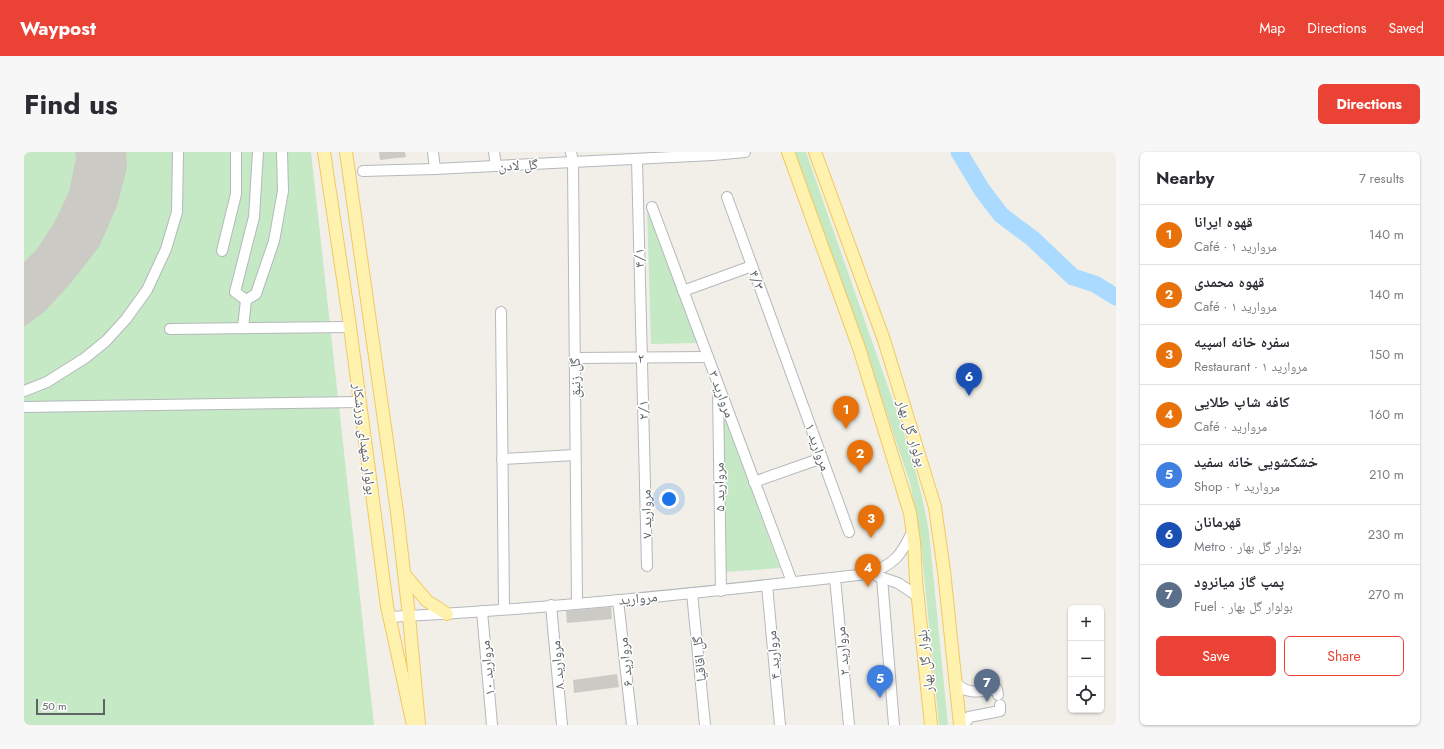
<!DOCTYPE html>
<html lang="en">
<head>
<meta charset="utf-8">
<style>
	:root { --surface:#fff; --page:#f7f7f7; --text:#2b2b33; --muted:#7c7c81; --line:#e1e1e2; --accent:#ea4335 }
	body { margin:0; font-family:Jost,"Noto Naskh Arabic",sans-serif; background:var(--page); color:var(--text) }
	.controls { position:absolute; right:12px; bottom:12px; display:grid; overflow:hidden; border-radius:6px; box-shadow:0 1px 3px #0004 }
	.controls button { width:36px; height:36px; display:grid; place-items:center; padding:0; border:0; border-bottom:1px solid var(--line); background:var(--surface); color:var(--text); font:20px sans-serif }
	.scale { position:absolute; left:12px; bottom:10px; width:69px; box-sizing:border-box; padding-left:4px; border:2px solid #5f6368; border-top:0; font-size:11px; line-height:14px; white-space:nowrap; color:#5f6368; -webkit-text-stroke:3px #fff; paint-order:stroke }
	.you { position:absolute; left:645px; top:347px; width:14px; height:14px; margin:-10px; border:3px solid #fff; border-radius:50%; background:#1a73e8; box-shadow:0 0 0 6px #1a73e833 }
	.badge { display:grid; place-items:center; width:26px; height:26px; border-radius:50%; background:var(--accent); color:#fff; font-size:13px; font-weight:700 }
	.pin { position:absolute; translate:-50% -33px; filter:drop-shadow(0 1px 2px #0008) }
	.pin::after { content:''; position:absolute; top:21px; width:14px; height:12px; background:inherit; clip-path:polygon(0 0,100% 0,50% 100%) }
	.list { margin:0; padding:0; list-style:none }
	h2 { display:flex; justify-content:space-between; align-items:center; height:52px; margin:0; padding:0 16px; font-size:17px }
	h2 small { font-size:13px; font-weight:400; color:var(--muted) }
	.list li { display:grid; grid-template-columns:26px 1fr auto; gap:12px; align-items:center; box-sizing:border-box; height:60px; padding:0 16px; border-top:1px solid var(--line) }
	.list b { display:block; font-size:15px; white-space:nowrap }
	.list p { margin:0; font-size:13px; white-space:nowrap; color:var(--muted) }
	.list em { font-size:13px; font-style:normal; color:var(--muted) }
	.actions { display:flex; gap:8px; padding:12px 16px }
	.actions a { flex:1; padding:9px 0; border:1px solid var(--accent); border-radius:6px; text-align:center; font-size:14px; color:var(--accent) }
	.actions .main { background:var(--accent); color:#fff }
	.icon { flex:none; width:22px; height:22px; fill:none; stroke:currentColor; stroke-width:2; stroke-linecap:round; stroke-linejoin:round }
	.map { position:relative; flex:none; width:1092px; height:573px; overflow:hidden; border-radius:6px }
	header { display:flex; align-items:center; gap:24px; box-sizing:border-box; height:56px; padding:0 20px; background:var(--accent); color:#fff }
	header strong { font-size:19px }
	nav { display:flex; gap:22px; margin-inline-start:auto; font-size:14px }
	.intro { display:flex; align-items:center; justify-content:space-between; box-sizing:border-box; height:96px; padding:0 24px }
	h1 { margin:0; font-size:28px }
	.button { padding:10px 18px; border-radius:6px; background:var(--accent); color:#fff; font-size:14px; font-weight:700 }
	main { display:flex; gap:24px; padding:0 24px }
	aside { flex:1; background:var(--surface); border-radius:6px; box-shadow:0 1px 3px #0004 }
	.map>svg:first-child { display:block }
	.green { fill:#c5e8c5 }
	.lines { fill:none; stroke-linecap:round; stroke-linejoin:round }
	.river { stroke:#aadaff; stroke-width:17 }
	.building { fill:#cccac5 }
	.minor-casing { stroke:#b5b8bc; stroke-width:12 }
	.major-casing { stroke:#f2c960; stroke-width:14 }
	.minor { stroke:#fff; stroke-width:10 }
	.major { stroke:#fff2af; stroke-width:12 }
	.labels { text-anchor:middle; stroke-width:3; stroke-linejoin:round; paint-order:stroke }
	.street-label { font-size:14px; fill:#5f6368; stroke:#fff }
</style>
</head>
<body>
<header>
<strong>Waypost</strong>
<nav><a>Map</a><a>Directions</a><a>Saved</a></nav>
</header>
<div class="intro"><h1>Find us</h1><a class="button">Directions</a></div>
<main>
<div class="map">
<svg width="1092" height="573" viewBox="0 0 1092 573">
	<rect width="100%" height="100%" fill="#f1efe8"/>
	<!-- green -->
	<g class="green">
		<path d="M0 0H287L350 573H0Z"/>
		<path d="M770 0H782C805 66 828 132 851 198 872 258 895 318 905 381L924 573H915L896 383 886 331 835 179Z"/>
		<path d="M623 56 673 191 627 192Z"/>
		<path d="M699 260 756 416 702 420Z"/>
	</g>
	<g class="lines">
		<!-- river -->
		<path class="river" d="M935 0 958 38 977 63 1009 87 1049 125 1071 132 1092 145"/>
	</g>
	<!-- building -->
	<g class="building">
		<path d="M51 0H102L103 16 93 54 75 95 46 132 21 159 0 175V110L13 97 30 71 45 40 52 6Z"/>
		<path d="M355 0H381L382 5 356 8Z"/>
		<path d="M587 455 588 467 543 471 542 459Z"/>
		<path d="M593 522 595 535 550 541 549 528Z"/>
	</g>
	<g class="lines">
		<defs>
			<g id="minor">
				<path d="M409 0 411 17"/>
				<path d="M470 0 472 14"/>
				<path d="M547 0 549 10 553 451"/>
				<path d="M613 7 623 414"/>
				<path d="M339 19 411 17 689 3 721 0"/>
				<path d="M703 45 825 380"/>
				<path d="M628 55 768 430"/>
				<path d="M198 99 212 42V0"/>
				<path d="M659 139 728 114"/>
				<path d="M222 148 211 140 230 65 234 0"/>
				<path d="M477 160 480 457"/>
				<path d="M219 176 222 148 232 142 250 89 259 39 258 0"/>
				<path d="M146 177 327 175"/>
				<path d="M551 206 684 205"/>
				<path d="M0 239 23 230 61 206 82 189 102 167 123 138 142 97 153 60 154 0"/>
				<path d="M694 239 697 439"/>
				<path d="M0 255 336 250"/>
				<path d="M478 307 551 303"/>
				<path d="M730 330 798 306"/>
				<path d="M853 424 874 431 895 445"/>
				<path d="M811 426 825 573"/>
				<path d="M858 426 870 573"/>
				<path d="M743 433 756 573"/>
				<path d="M668 441 681 573"/>
				<path d="M594 448 608 573"/>
				<path d="M527 453 538 573"/>
				<path d="M458 459 468 573"/>
				<path d="M365 465C525 457 684 440 843 422 870 413 877 404 889 378"/>
				<path d="M932 531C944 544 957 539 973 537L974 543"/>
				<path d="M940 573 945 565 976 559V553"/>
			</g>
			<g id="major">
				<path d="M300 0 324 160 363 454 389 573"/>
				<path d="M322 0 373 360 385 464 395 573"/>
				<path d="M764 0 835 196 886 361 890 390 892 428 907 573"/>
				<path d="M791 0 860 188 911 355 920 419 936 573"/>
				<path d="M380 422 403 449 423 462"/>
			</g>
		</defs>
		<!-- minor casing -->
		<use href="#minor" class="minor-casing"/>
		<!-- major casing -->
		<use href="#major" class="major-casing"/>
		<!-- minor -->
		<use href="#minor" class="minor"/>
		<!-- major -->
		<use href="#major" class="major"/>
	</g>
	<g class="labels">
		<!-- street labels -->
		<g class="street-label">
			<text transform="translate(494 13) rotate(-3)" y="5">گل لادن</text>
			<text transform="translate(615 106) rotate(-91)" y="5">۴/۱</text>
			<text transform="translate(733 128) rotate(70)" y="5">۴/۳</text>
			<text x="617" y="211">۲</text>
			<text transform="translate(551 226) rotate(-91)" y="5">گل زنبق</text>
			<text transform="translate(698 242) rotate(69)" y="5">مروارید ۳</text>
			<text transform="translate(619 258) rotate(-91)" y="5">۲/۱</text>
			<text transform="translate(888 281) rotate(73)" y="5">بولوار گل بهار</text>
			<text transform="translate(341 287) rotate(83)" y="5">بولوار شهدای ورزشکار</text>
			<text transform="translate(794 295) rotate(70)" y="5">مروارید ۱</text>
			<text transform="translate(695 335) rotate(-91)" y="5">مروارید ۵</text>
			<text transform="translate(622 362) rotate(-91)" y="5">مروارید ۷</text>
			<text transform="translate(614 446) rotate(-5)" y="5">مروارید</text>
			<text transform="translate(818 499) rotate(-95)" y="5">مروارید ۲</text>
			<text transform="translate(749 503) rotate(-95)" y="5">مروارید ۴</text>
			<text transform="translate(675 507) rotate(-95)" y="5">گل اقاقیا</text>
			<text transform="translate(901 509) rotate(-96)" y="5">بلوار گل بهار</text>
			<text transform="translate(601 510) rotate(-96)" y="5">مروارید ۶</text>
			<text transform="translate(533 513) rotate(-95)" y="5">مروارید ۸</text>
			<text transform="translate(463 516) rotate(-95)" y="5">مروارید ۱۰</text>
		</g>
	</g>
</svg>
<div class="controls">
<button>+</button>
<button>−</button>
<button><svg class="icon" aria-label="locate" viewBox="0 0 24 24"><circle cx="12" cy="12" r="6"/><path d="M12 2v4M12 18v4M2 12h4M18 12h4"/></svg></button>
</div>
<div class="scale">50 m</div>
<div class="you"></div>
<div class="pin badge" style="left:822px;top:277px;background:#e8710a">1</div>
<div class="pin badge" style="left:836px;top:321px;background:#e8710a">2</div>
<div class="pin badge" style="left:847px;top:386px;background:#e8710a">3</div>
<div class="pin badge" style="left:844px;top:435px;background:#e8710a">4</div>
<div class="pin badge" style="left:856px;top:546px;background:#3f7fe0">5</div>
<div class="pin badge" style="left:945px;top:244px;background:#1a4fb4">6</div>
<div class="pin badge" style="left:963px;top:550px;background:#5c6f8a">7</div>
</div>
<aside>
<h2>Nearby<small>7 results</small></h2>
<ul class="list">
<li><span class="badge" style="background:#e8710a">1</span><div><b>قهوه ایرانا</b><p>Café · مروارید ۱</p></div><em>140 m</em></li>
<li><span class="badge" style="background:#e8710a">2</span><div><b>قهوه محمدی</b><p>Café · مروارید ۱</p></div><em>140 m</em></li>
<li><span class="badge" style="background:#e8710a">3</span><div><b>سفره خانه اسپیه</b><p>Restaurant · مروارید ۱</p></div><em>150 m</em></li>
<li><span class="badge" style="background:#e8710a">4</span><div><b>کافه شاپ طلایی</b><p>Café · مروارید</p></div><em>160 m</em></li>
<li><span class="badge" style="background:#3f7fe0">5</span><div><b>خشکشویی خانه سفید</b><p>Shop · مروارید ۲</p></div><em>210 m</em></li>
<li><span class="badge" style="background:#1a4fb4">6</span><div><b>قهرمانان</b><p>Metro · بولوار گل بهار</p></div><em>230 m</em></li>
<li><span class="badge" style="background:#5c6f8a">7</span><div><b>پمپ گاز میانرود</b><p>Fuel · بولوار گل بهار</p></div><em>270 m</em></li>
</ul>
<div class="actions"><a class="main">Save</a><a>Share</a></div>
</aside>
</main>
</body>
</html>
